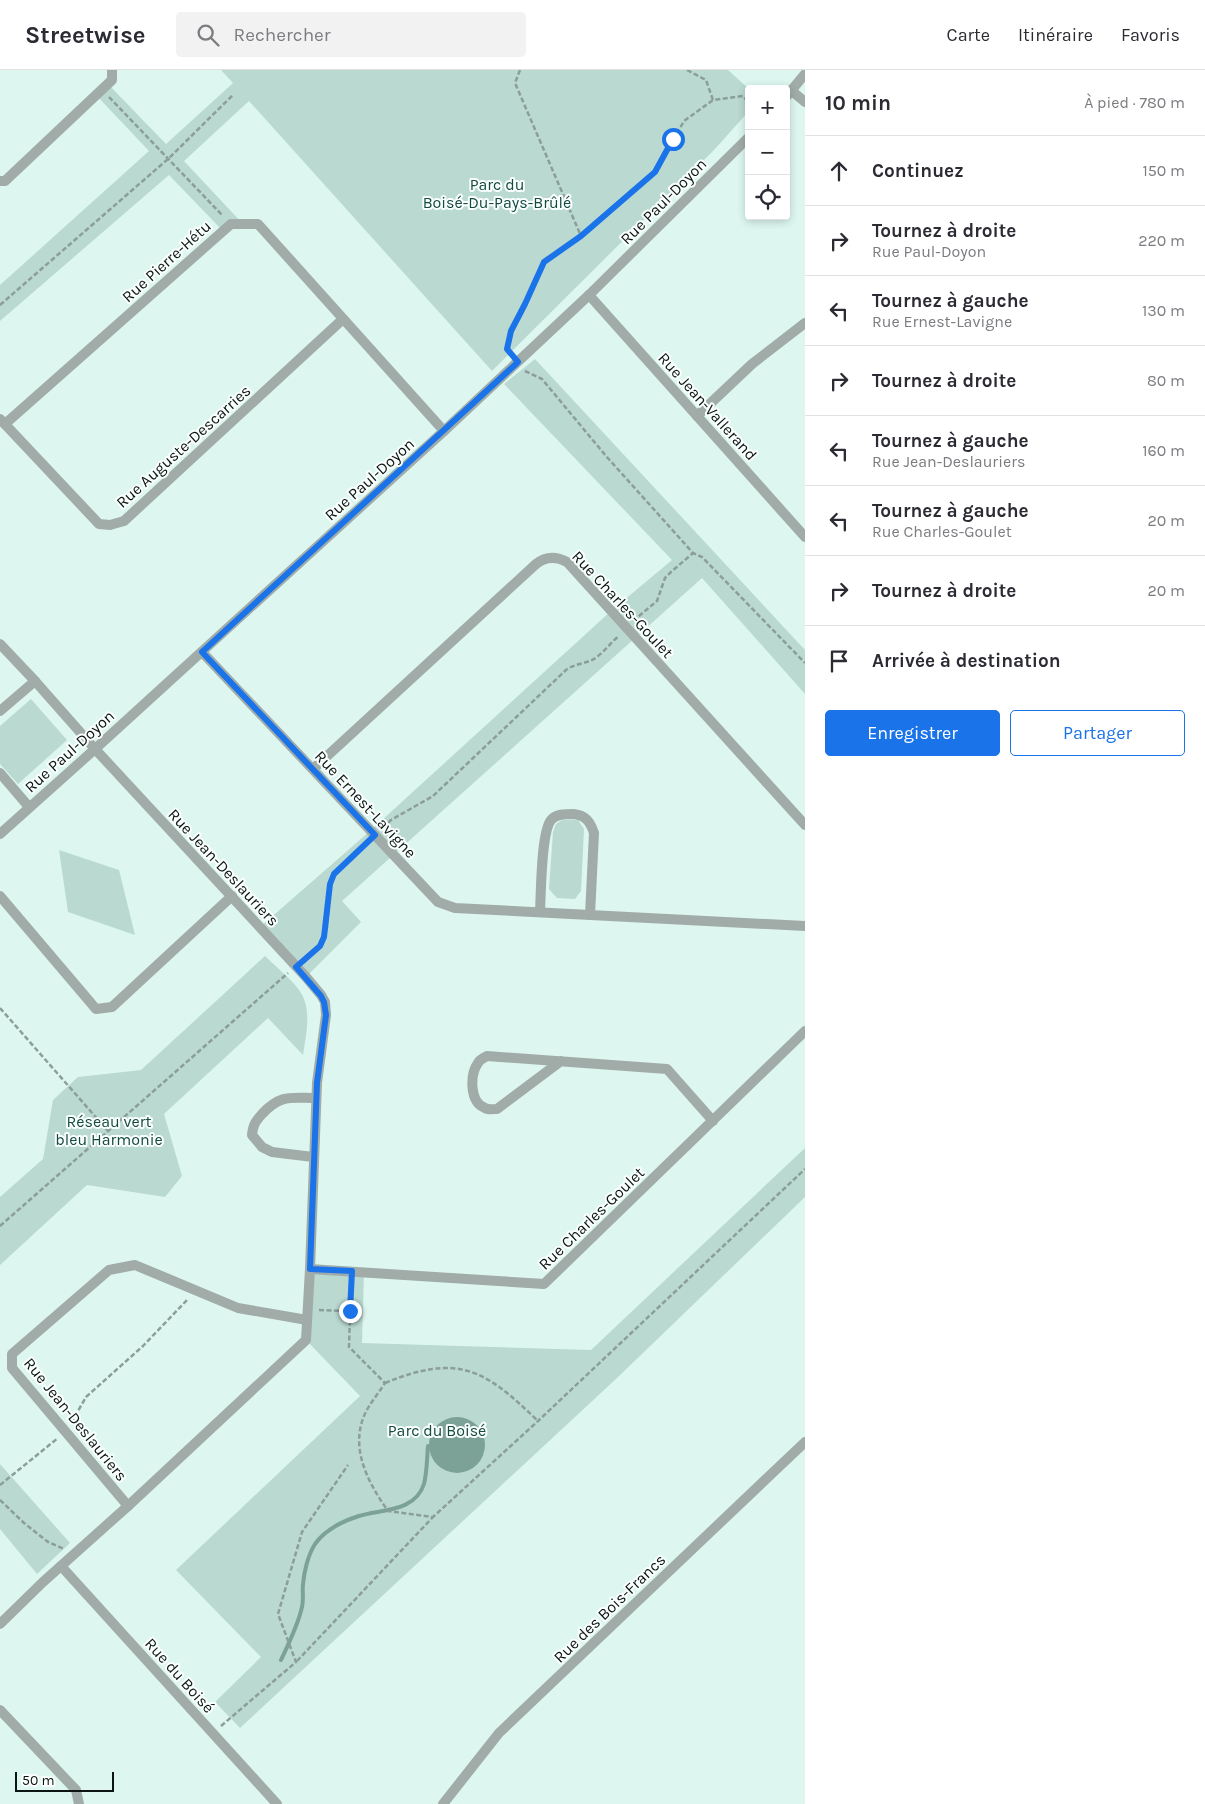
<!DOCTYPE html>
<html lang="fr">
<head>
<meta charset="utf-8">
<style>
	:root { --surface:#fff; --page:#f2f2f3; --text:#2b2b33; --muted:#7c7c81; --line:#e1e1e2; --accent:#1a73e8 }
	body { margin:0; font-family:Karla,sans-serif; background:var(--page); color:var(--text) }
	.controls { position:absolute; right:15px; top:15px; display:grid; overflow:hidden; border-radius:5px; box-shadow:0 2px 8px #0003 }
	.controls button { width:45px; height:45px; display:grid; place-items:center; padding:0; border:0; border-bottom:1px solid var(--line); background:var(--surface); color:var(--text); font:25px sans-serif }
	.scale { position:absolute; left:15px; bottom:12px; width:99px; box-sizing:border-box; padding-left:5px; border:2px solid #0c1513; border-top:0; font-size:14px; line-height:18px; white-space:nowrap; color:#0c1513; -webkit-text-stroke:4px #fafffd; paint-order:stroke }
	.stop { position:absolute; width:15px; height:15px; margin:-11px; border:4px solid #1a73e8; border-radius:50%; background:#fff }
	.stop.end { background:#1a73e8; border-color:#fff; box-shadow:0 1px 5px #0008 }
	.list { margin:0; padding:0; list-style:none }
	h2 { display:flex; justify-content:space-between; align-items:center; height:65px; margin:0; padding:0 20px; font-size:21px }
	h2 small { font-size:16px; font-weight:400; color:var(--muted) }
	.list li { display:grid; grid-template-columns:32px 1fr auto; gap:15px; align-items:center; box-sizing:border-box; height:70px; padding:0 20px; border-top:1px solid var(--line) }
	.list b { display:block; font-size:19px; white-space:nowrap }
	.list p { margin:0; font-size:16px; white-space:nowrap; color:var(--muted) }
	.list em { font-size:16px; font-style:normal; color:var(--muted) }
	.actions { display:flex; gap:10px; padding:15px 20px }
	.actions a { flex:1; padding:11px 0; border:1px solid var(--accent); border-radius:5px; text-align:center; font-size:18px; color:var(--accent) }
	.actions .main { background:var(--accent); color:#fff }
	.icon { flex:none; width:28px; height:28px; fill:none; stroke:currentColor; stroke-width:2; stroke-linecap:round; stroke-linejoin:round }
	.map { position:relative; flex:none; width:805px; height:1734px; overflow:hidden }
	header { display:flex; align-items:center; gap:30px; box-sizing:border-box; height:70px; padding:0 25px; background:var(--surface); border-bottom:1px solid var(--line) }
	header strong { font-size:24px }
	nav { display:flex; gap:28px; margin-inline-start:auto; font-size:18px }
	.search { width:350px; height:45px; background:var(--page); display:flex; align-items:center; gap:12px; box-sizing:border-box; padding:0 18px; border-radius:5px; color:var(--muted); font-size:19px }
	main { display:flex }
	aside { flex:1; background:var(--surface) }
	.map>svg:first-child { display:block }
	.green { fill:#bad9d1 }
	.water { fill:#7ca298 }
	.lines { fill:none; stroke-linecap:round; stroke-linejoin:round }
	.stream { stroke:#7ca298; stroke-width:4 }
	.path { stroke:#8b9e99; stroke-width:2.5; stroke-dasharray:5 2.5; stroke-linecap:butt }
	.street { stroke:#a1aca9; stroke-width:10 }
	.route { stroke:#1a73e8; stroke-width:6 }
	.labels { text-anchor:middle; stroke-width:4; stroke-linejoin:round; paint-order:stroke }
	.park-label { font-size:16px; fill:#144a40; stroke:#fafffd }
	.street-label { font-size:16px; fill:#0c1513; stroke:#fafffd }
</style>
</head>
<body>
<header>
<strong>Streetwise</strong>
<div class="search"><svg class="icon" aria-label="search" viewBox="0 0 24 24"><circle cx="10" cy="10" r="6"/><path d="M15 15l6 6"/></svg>Rechercher</div>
<nav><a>Carte</a><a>Itinéraire</a><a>Favoris</a></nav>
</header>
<main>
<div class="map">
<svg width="805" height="1734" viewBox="0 0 805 1734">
	<rect width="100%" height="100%" fill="#ddf7f0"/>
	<!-- green -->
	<g class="green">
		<path d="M221 0H728L749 19V41L714 80 492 301 249 31 184 91 243 154 223 161 169 105 0 251V215L149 81 96 25 108 14 166 74 233 13Z"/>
		<path d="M535 289 805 580V624L702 508 342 831 361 852 306 907 260 857 370 761 611 541 672 490 504 314Z"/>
		<path d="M31 629 67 670 18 714 0 694V656Z"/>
		<path d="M562 750H578L584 759 581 821 575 829 557 828 549 819 553 762 556 754Z"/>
		<path d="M59 780 119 800 135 865 68 842Z"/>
		<path d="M265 886C275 896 295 912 301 923 312 941 306 965 303 985L268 948 164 1044 182 1106 165 1127 87 1115 0 1195V1127L43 1089 53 1030 78 1007 141 1000Z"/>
		<path d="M805 1078V1127L617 1308 240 1658 215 1632 261 1587 176 1500 360 1326 306 1270 310 1199 364 1202 362 1273 591 1280Z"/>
		<path d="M0 1394 70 1473 37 1504 0 1459Z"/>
	</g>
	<!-- water -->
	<circle class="water" cx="457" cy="1375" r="28"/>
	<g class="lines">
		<!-- stream -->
		<path class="stream" d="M281 1590C289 1573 298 1555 302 1537 304 1529 302 1522 303 1514 304 1502 308 1485 315 1474 325 1460 343 1451 359 1446 382 1439 415 1442 424 1414 427 1402 427 1388 428 1376"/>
		<!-- path -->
		<g class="path">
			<path d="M520 0 515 13 581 166 655 102 684 51 713 30"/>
			<path d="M687 0 706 10 713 30 743 26 749 33"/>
			<path d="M109 27 223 146"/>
			<path d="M0 235 168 89 233 25"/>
			<path d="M510 283 507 279 511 261 525 235 544 191 581 166"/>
			<path d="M525 301 542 309 606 386 693 483 702 487 805 593"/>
			<path d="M633 551 657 531 665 508 671 502 693 483"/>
			<path d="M383 758 391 750 433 726 566 600C574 594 583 594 592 590 602 585 610 573 619 566"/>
			<path d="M304 890 320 876 324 867 327 858 330 814 334 804 368 772"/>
			<path d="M0 938 108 1061"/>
			<path d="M0 1156 288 903"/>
			<path d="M351 1213 349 1277 385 1313C378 1324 369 1334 364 1346 350 1380 369 1414 388 1441L433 1447 538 1351 805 1099"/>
			<path d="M319 1240 350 1241"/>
			<path d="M385 1313C459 1283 484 1299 538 1351"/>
			<path d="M71 1353 86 1327 143 1276 188 1229"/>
			<path d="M0 1415 58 1368"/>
			<path d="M0 1430 24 1453 48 1472 64 1479"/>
			<path d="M297 1591 433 1447"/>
			<path d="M221 1656 296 1592 278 1544 302 1462 348 1395"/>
		</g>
		<!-- street -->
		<g class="street">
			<path d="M792 21 805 32"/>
			<path d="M786 27 805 4"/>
			<path d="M0 111H5L112 10V0"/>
			<path d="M589 225 805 467"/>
			<path d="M697 346 752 294 805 253"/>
			<path d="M0 349 99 454 110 455 124 451 343 249"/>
			<path d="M5 354 231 154H258L444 361"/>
			<path d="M0 574 35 611 95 679 306 907 321 925 325 932 326 945 317 1013 310 1199 306 1270 128 1436 43 1512 0 1554"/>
			<path d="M202 582 438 832 455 838 805 856"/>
			<path d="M0 641 35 611"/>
			<path d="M313 699 536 494C546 486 556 486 567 492L805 755"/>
			<path d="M0 703 29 737"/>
			<path d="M0 764 95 679 444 361 589 225 749 67"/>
			<path d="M0 826 96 939 112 937 232 826"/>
			<path d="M540 842C541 824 541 762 551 750 556 744 565 744 573 744 585 745 590 751 594 763L590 845"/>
			<path d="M561 991 497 1039C493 1039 488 1040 485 1038 469 1032 470 1004 478 993 480 989 484 988 487 986L667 999 713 1051"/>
			<path d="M313 1087 272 1082 262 1077 252 1065C253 1055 255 1052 262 1044 281 1024 290 1028 316 1028"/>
			<path d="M310 1199 544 1214 805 961"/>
			<path d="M128 1436 12 1298V1284L109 1200 135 1195 238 1238 307 1250"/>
			<path d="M61 1496 277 1734"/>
			<path d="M0 1640 76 1720 79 1734"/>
			<path d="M443 1734 499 1663 805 1372"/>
		</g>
	</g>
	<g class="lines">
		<!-- route -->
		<path class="route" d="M350 1241 352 1201 310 1199 317 1013 326 945 324 932 321 926 296 897 320 876 324 867 330 814 334 804 375 765 202 582 517 293 518 292 507 279 511 261 525 234 544 192 581 166 655 102 673 69"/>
	</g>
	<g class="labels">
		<!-- park labels -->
		<g class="park-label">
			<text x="497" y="120">Parc du<tspan x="497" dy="18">Boisé-Du-Pays-Brûlé</tspan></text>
			<text x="109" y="1057">Réseau vert<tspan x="109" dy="18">bleu Harmonie</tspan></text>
			<text x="437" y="1366">Parc du Boisé</text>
		</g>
		<!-- street labels -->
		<g class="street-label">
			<text transform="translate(663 131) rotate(-45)" y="6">Rue Paul-Doyon</text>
			<text transform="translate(166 191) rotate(-42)" y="6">Rue Pierre-Hétu</text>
			<text transform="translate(708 336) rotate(48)" y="6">Rue Jean-Vallerand</text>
			<text transform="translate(183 376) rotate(-42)" y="6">Rue Auguste-Descarries</text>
			<text transform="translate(369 409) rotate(-42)" y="6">Rue Paul-Doyon</text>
			<text transform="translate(623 534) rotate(47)" y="6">Rue Charles-Goulet</text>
			<text transform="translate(69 681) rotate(-42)" y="6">Rue Paul-Doyon</text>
			<text transform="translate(366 734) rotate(47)" y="6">Rue Ernest-Lavigne</text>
			<text transform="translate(224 797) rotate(47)" y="6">Rue Jean-Deslauriers</text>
			<text transform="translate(591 1148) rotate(-44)" y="6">Rue Charles-Goulet</text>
			<text transform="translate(76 1349) rotate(51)" y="6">Rue Jean-Deslauriers</text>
			<text transform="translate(609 1538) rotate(-44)" y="6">Rue des Bois-Francs</text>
			<text transform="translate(180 1605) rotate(48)" y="6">Rue du Boisé</text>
		</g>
	</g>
</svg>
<div class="controls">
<button>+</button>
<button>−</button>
<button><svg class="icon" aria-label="locate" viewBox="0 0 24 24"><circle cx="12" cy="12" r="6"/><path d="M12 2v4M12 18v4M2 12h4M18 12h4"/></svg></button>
</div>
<div class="scale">50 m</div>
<div class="stop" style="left:673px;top:69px"></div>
<div class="stop end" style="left:350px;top:1241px"></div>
</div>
<aside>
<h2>10 min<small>À pied · 780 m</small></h2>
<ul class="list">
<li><svg class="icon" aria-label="ahead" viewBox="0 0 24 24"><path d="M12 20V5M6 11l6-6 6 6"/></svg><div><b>Continuez</b></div><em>150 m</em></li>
<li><svg class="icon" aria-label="right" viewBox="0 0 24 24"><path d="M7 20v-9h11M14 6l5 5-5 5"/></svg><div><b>Tournez à droite</b><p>Rue Paul-Doyon</p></div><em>220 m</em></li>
<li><svg class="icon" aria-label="left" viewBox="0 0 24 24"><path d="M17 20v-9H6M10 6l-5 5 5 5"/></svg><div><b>Tournez à gauche</b><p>Rue Ernest-Lavigne</p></div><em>130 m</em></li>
<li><svg class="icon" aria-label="right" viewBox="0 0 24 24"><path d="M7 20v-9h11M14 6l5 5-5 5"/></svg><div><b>Tournez à droite</b></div><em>80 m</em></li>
<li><svg class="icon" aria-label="left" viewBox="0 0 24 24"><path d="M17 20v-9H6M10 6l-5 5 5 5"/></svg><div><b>Tournez à gauche</b><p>Rue Jean-Deslauriers</p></div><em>160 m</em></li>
<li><svg class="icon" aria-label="left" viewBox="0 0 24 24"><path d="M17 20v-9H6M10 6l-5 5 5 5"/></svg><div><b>Tournez à gauche</b><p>Rue Charles-Goulet</p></div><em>20 m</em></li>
<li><svg class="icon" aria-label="right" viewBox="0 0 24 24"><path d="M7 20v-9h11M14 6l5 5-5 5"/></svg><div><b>Tournez à droite</b></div><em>20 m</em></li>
<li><svg class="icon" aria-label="arrive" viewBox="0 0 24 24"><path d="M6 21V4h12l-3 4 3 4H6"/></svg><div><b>Arrivée à destination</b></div></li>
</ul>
<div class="actions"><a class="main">Enregistrer</a><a>Partager</a></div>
</aside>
</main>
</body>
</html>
